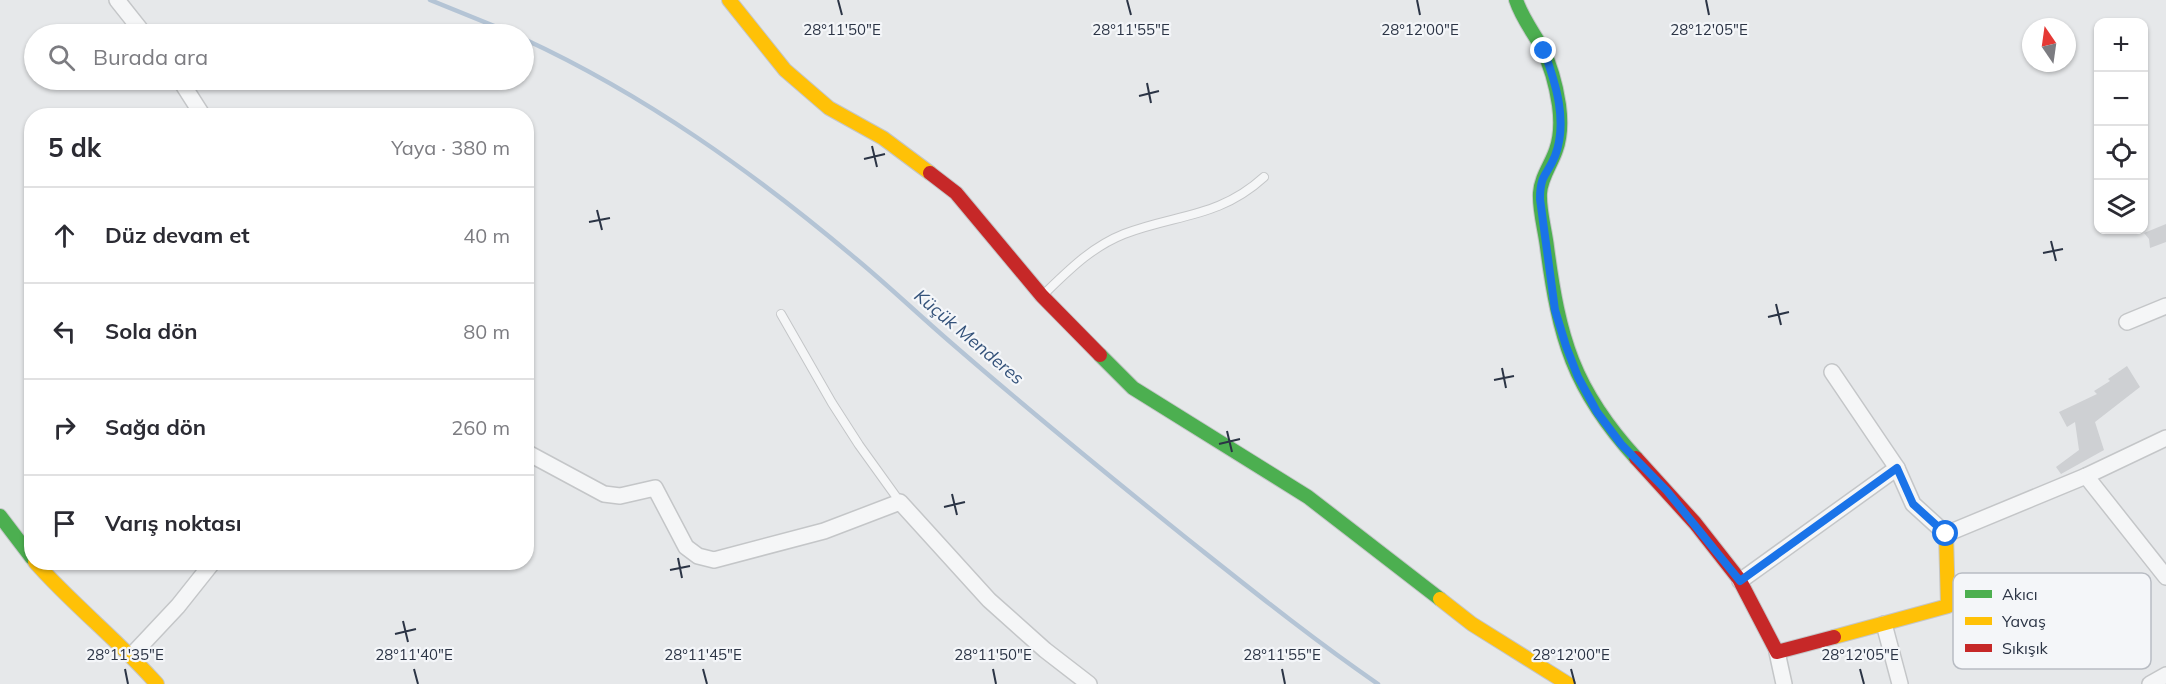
<!DOCTYPE html>
<html lang="tr">
<head>
<meta charset="utf-8">
<style>
	:root { --surface:#fff; --page:#f7f7f7; --text:#2b2b33; --muted:#7c7c81; --line:#e1e1e2 }
	body { margin:0; font-family:Mulish,sans-serif; background:var(--page); color:var(--text) }
	.controls { position:absolute; right:18px; top:18px; display:grid; overflow:hidden; border-radius:12px; box-shadow:0 2px 4px #0004 }
	.controls button { width:54px; height:54px; display:grid; place-items:center; padding:0; border:0; border-bottom:2px solid var(--line); background:var(--surface); color:var(--text); font:30px sans-serif }
	.compass { position:absolute; left:2022px; top:18px; width:54px; height:54px; border-radius:50%; background:var(--surface); box-shadow:0 2px 4px #0004; rotate:347deg }
	.stop { position:absolute; width:18px; height:18px; margin:-14px; border:4px solid #1a73e8; border-radius:50%; background:#fff }
	.stop.end { background:#1a73e8; border-color:#fff; box-shadow:0 2px 6px #0008 }
	.list { margin:0; padding:0; list-style:none }
	h2 { display:flex; justify-content:space-between; align-items:center; height:78px; margin:0; padding:0 24px; font-size:26px }
	h2 small { font-size:20px; font-weight:400; color:var(--muted) }
	.list li { display:grid; grid-template-columns:39px 1fr auto; gap:18px; align-items:center; box-sizing:border-box; height:96px; padding:0 24px; border-top:2px solid var(--line) }
	.list b { display:block; font-size:22px; white-space:nowrap }
	.list em { font-size:20px; font-style:normal; color:var(--muted) }
	.icon { flex:none; width:33px; height:33px; fill:none; stroke:currentColor; stroke-width:2; stroke-linecap:round; stroke-linejoin:round }
	.map { position:relative; flex:none; width:2166px; height:684px; overflow:hidden }
	.search { position:absolute; background:var(--surface); box-shadow:0 2px 4px #0004; left:24px; top:24px; width:510px; height:66px; display:flex; align-items:center; gap:15px; box-sizing:border-box; padding:0 21px; border-radius:33px; color:var(--muted); font-size:22px }
	.panel { position:absolute; background:var(--surface); box-shadow:0 2px 4px #0004; left:24px; top:108px; width:510px; height:462px; border-radius:24px }
	.map>svg:first-child { display:block }
	.lines { fill:none; stroke-linecap:round; stroke-linejoin:round }
	.stream { stroke:#b4c4d5; stroke-width:4.5 }
	.building { fill:#ced0d3 }
	.lane-casing { stroke:#c4c6c8; stroke-width:10 }
	.street-casing { stroke:#c4c6c8; stroke-width:18 }
	.fast-casing { stroke:#c4c6c8; stroke-width:16 }
	.slow-casing { stroke:#c4c6c8; stroke-width:16 }
	.jam-casing { stroke:#c4c6c8; stroke-width:16 }
	.lane { stroke:#f5f6f7; stroke-width:8 }
	.street { stroke:#f5f6f7; stroke-width:15 }
	.fast { stroke:#4caf50; stroke-width:14 }
	.slow { stroke:#ffc107; stroke-width:14 }
	.jam { stroke:#c62828; stroke-width:14 }
	.route { stroke:#1a73e8; stroke-width:8 }
	.ticks { fill:none; stroke:#2b3445; stroke-width:2 }
	.labels { text-anchor:middle; stroke-width:4.5; stroke-linejoin:round; paint-order:stroke }
	.water-label { font-size:18px; font-style:italic; fill:#34527a; stroke:#f4f6f9 }
	.key { fill:#f4f6f9; stroke:#b8bcc3; stroke-width:1.5 }
	.key-label { font-size:16px; fill:#2b3445 }
	.ticks-label { font-size:15px; text-anchor:middle; fill:#2b3445; stroke:#f4f6f9; stroke-width:4.5; stroke-linejoin:round; paint-order:stroke }
</style>
</head>
<body>
<div class="map">
<svg width="2166" height="684" viewBox="0 0 2166 684">
	<rect width="100%" height="100%" fill="#e6e8ea"/>
	<g class="lines">
		<!-- stream -->
		<g class="stream">
			<path d="M430 0 514 34"/>
			<path d="M524 39C645 95 753 172 855 258 890 287 922 318 956 347 1031 412 1108 475 1185 537 1248 587 1311 638 1378 684"/>
		</g>
	</g>
	<!-- building -->
	<g class="building">
		<path d="M2166 224V242L2150 248 2149 239 2144 233Z"/>
		<path d="M2127 366 2140 387 2095 422 2104 450 2061 474 2056 467 2079 450 2075 422 2067 427 2059 412 2097 394 2094 391 2110 381 2108 379Z"/>
	</g>
	<g class="lines">
		<defs>
			<g id="lane">
				<path d="M1043 295C1068 271 1091 247 1124 234 1176 214 1219 218 1264 177"/>
				<path d="M781 314 832 403 859 445 900 502"/>
			</g>
			<g id="street">
				<path d="M117 0 144 34"/>
				<path d="M180 80 203 116"/>
				<path d="M2127 322 2166 306"/>
				<path d="M1832 372 1897 468 1913 504 1946 534 2086 476 2166 438"/>
				<path d="M526 452 604 494 620 496 655 488 686 547 698 556 714 560 824 531 900 502 989 600 1045 650 1089 684"/>
				<path d="M2086 476 2166 577"/>
				<path d="M1740 581 1897 468"/>
				<path d="M1884 624 1900 684"/>
				<path d="M1777 652 1784 684"/>
				<path d="M132 655 178 606 213 562"/>
				<path d="M2150 684 2166 675"/>
			</g>
			<g id="fast">
				<path d="M1516 0C1522 18 1533 32 1542 48 1551 66 1556 85 1559 105 1561 120 1561 136 1556 150 1551 165 1541 177 1540 193 1539 210 1545 230 1547 247 1559 338 1573 389 1636 458"/>
				<path d="M1100 355 1133 388 1308 497 1440 599"/>
				<path d="M0 516 32 558"/>
			</g>
			<g id="slow">
				<path d="M729 0 785 70 829 108 883 138 930 173"/>
				<path d="M35 562C73 605 119 641 157 684"/>
				<path d="M1440 599 1472 624 1568 684"/>
				<path d="M1834 637 1948 606 1946 534"/>
			</g>
			<g id="jam">
				<path d="M930 173 956 193 1042 296 1100 355"/>
				<path d="M1636 458 1695 523 1739 579 1777 652 1834 637"/>
			</g>
		</defs>
		<!-- lane casing -->
		<use href="#lane" class="lane-casing"/>
		<!-- street casing -->
		<use href="#street" class="street-casing"/>
		<!-- fast casing -->
		<use href="#fast" class="fast-casing"/>
		<!-- slow casing -->
		<use href="#slow" class="slow-casing"/>
		<!-- jam casing -->
		<use href="#jam" class="jam-casing"/>
		<!-- lane -->
		<use href="#lane" class="lane"/>
		<!-- street -->
		<use href="#street" class="street"/>
		<!-- fast -->
		<use href="#fast" class="fast"/>
		<!-- slow -->
		<use href="#slow" class="slow"/>
		<!-- jam -->
		<use href="#jam" class="jam"/>
	</g>
	<g class="lines">
		<!-- route -->
		<path class="route" d="M1544 51C1556 84 1568 122 1555 156 1547 176 1540 174 1540 199L1555 310 1566 346 1578 377 1597 412 1621 444 1667 491 1740 581 1897 468 1913 504 1946 534"/>
	</g>
	<!-- ticks -->
	<path class="ticks" d="M838 0 842 15M1127 0 1131 15M1417 0 1420 15M1706 0 1709 15M1147 83 1151 103M1139 96 1159 91M872 146 877 167M864 159 885 154M597 210 602 230M589 222 610 218M2051 241 2056 261M2043 253 2063 249M1776 304 1781 325M1768 317 1789 312M1502 368 1506 388M1494 380 1514 376M1227 431 1232 452M1219 444 1240 439M952 494 957 515M944 507 965 502M678 558 682 578M670 570 690 566M403 621 408 642M395 634 416 629M125 669 128 684M414 669 418 684M703 669 707 684M993 669 996 684M1282 669 1285 684M1571 669 1575 684M1860 669 1864 684"/>
	<g class="labels">
		<!-- water labels -->
		<g class="water-label">
			<text transform="translate(969 337) rotate(40)" y="6">Küçük Menderes</text>
		</g>
	</g>
	<!-- legend -->
	<rect x="1953" y="573" width="198" height="96" rx="9" class="key"/>
	<rect x="1965" y="590" width="27" height="8" fill="#4caf50"/>
	<rect x="1965" y="617" width="27" height="8" fill="#ffc107"/>
	<rect x="1965" y="644" width="27" height="8" fill="#c62828"/>
	<g class="key-label">
		<text x="2002" y="600">Akıcı</text>
		<text x="2002" y="627">Yavaş</text>
		<text x="2002" y="654">Sıkışık</text>
	</g>
	<g class="ticks-label">
		<text x="842" y="35">28°11'50"E</text>
		<text x="1131" y="35">28°11'55"E</text>
		<text x="1420" y="35">28°12'00"E</text>
		<text x="1709" y="35">28°12'05"E</text>
		<text x="125" y="660">28°11'35"E</text>
		<text x="414" y="660">28°11'40"E</text>
		<text x="703" y="660">28°11'45"E</text>
		<text x="993" y="660">28°11'50"E</text>
		<text x="1282" y="660">28°11'55"E</text>
		<text x="1571" y="660">28°12'00"E</text>
		<text x="1860" y="660">28°12'05"E</text>
	</g>
</svg>
<div class="controls">
<button>+</button>
<button>−</button>
<button><svg class="icon" aria-label="locate" viewBox="0 0 24 24"><circle cx="12" cy="12" r="6"/><path d="M12 2v4M12 18v4M2 12h4M18 12h4"/></svg></button>
<button><svg class="icon" aria-label="layers" viewBox="0 0 24 24"><path d="M12 4l9 5-9 5-9-5zM3 14l9 5 9-5"/></svg></button>
</div>
<svg class="compass" viewBox="-18 -18 36 36"><path d="M0-13l5 13h-10z" fill="#e53935"/><path d="M0 13l5-13h-10z" fill="#7c7c81"/></svg>
<div class="stop" style="left:1946px;top:534px"></div>
<div class="stop end" style="left:1544px;top:51px"></div>
<div class="search"><svg class="icon" aria-label="search" viewBox="0 0 24 24"><circle cx="10" cy="10" r="6"/><path d="M15 15l6 6"/></svg>Burada ara</div>
<section class="panel">
<h2>5 dk<small>Yaya · 380 m</small></h2>
<ul class="list">
<li><svg class="icon" aria-label="ahead" viewBox="0 0 24 24"><path d="M12 20V5M6 11l6-6 6 6"/></svg><div><b>Düz devam et</b></div><em>40 m</em></li>
<li><svg class="icon" aria-label="left" viewBox="0 0 24 24"><path d="M17 20v-9H6M10 6l-5 5 5 5"/></svg><div><b>Sola dön</b></div><em>80 m</em></li>
<li><svg class="icon" aria-label="right" viewBox="0 0 24 24"><path d="M7 20v-9h11M14 6l5 5-5 5"/></svg><div><b>Sağa dön</b></div><em>260 m</em></li>
<li><svg class="icon" aria-label="arrive" viewBox="0 0 24 24"><path d="M6 21V4h12l-3 4 3 4H6"/></svg><div><b>Varış noktası</b></div></li>
</ul>
</section>
</div>
</body>
</html>
